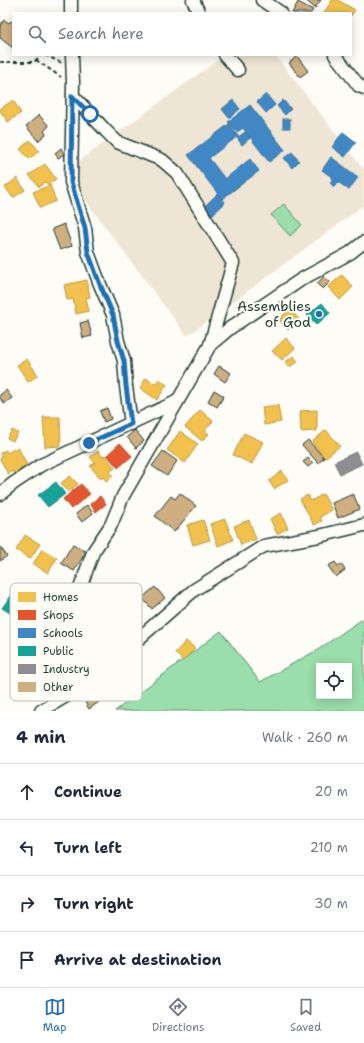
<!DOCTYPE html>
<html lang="en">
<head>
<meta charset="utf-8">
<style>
	:root { --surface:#fff; --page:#f6f6f7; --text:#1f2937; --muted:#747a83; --line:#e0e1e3; --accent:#1f6fb2 }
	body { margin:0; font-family:"Shantell Sans",sans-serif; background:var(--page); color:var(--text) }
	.controls { position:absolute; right:12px; bottom:12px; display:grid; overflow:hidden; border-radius:0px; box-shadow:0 2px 10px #0003 }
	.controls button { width:36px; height:36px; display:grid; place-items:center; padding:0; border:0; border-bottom:1px solid var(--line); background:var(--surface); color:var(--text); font:20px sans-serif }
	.stop { position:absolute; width:12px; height:12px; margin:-9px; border:3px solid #1f6fb2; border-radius:50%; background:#fff }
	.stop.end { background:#1f6fb2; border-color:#fff; box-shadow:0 1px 4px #0008 }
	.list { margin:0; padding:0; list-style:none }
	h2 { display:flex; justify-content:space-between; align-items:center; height:52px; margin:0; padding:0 16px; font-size:17px }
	h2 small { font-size:13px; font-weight:400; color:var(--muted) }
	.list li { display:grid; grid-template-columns:26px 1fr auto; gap:12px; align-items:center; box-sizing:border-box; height:56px; padding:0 16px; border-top:1px solid var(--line) }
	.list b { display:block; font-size:15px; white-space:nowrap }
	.list em { font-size:13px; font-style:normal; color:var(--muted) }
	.icon { flex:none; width:22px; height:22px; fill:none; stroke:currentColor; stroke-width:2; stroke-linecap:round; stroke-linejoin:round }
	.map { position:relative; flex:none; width:364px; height:711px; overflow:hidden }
	.search { position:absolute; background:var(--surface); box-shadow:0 2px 10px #0003; left:12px; right:12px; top:12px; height:44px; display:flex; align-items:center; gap:10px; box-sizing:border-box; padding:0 14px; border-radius:0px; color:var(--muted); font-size:15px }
	.sheet { height:276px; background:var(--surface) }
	nav { display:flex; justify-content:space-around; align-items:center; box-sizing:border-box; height:56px; border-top:1px solid var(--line); background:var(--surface); font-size:11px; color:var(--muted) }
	nav a { display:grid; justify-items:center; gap:2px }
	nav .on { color:var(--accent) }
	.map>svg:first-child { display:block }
	.built { fill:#efe5d4 }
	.green { fill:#99deab; stroke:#5c8e70; fill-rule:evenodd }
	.homes { fill:#f2c14e; stroke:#b39946 }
	.shops { fill:#e4572e; stroke:#a94f30 }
	.schools { fill:#3f88c5; stroke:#35729a }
	.public { fill:#17a398; stroke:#19847a }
	.industry { fill:#8d8d92; stroke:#6c7576 }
	.building { fill:#cfae82; stroke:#1f3d34 }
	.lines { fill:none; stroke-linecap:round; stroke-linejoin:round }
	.minor-casing { stroke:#1f3d34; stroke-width:15 }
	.path { stroke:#1f3d34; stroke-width:2; stroke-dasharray:4 3; stroke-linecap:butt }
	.minor { stroke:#fdfcf7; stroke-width:12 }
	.route { stroke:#1f6fb2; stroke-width:5 }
	.poi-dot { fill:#1f6fb2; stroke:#fdfcf7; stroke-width:1.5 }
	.labels { text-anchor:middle; stroke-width:4; stroke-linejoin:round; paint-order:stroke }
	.poi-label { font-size:14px; fill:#1f3d34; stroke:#fdfcf7; text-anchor:end }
	.key { fill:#fdfcf7; stroke:#bac3bc; stroke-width:1 }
	.key-label { font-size:11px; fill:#1f3d34 }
</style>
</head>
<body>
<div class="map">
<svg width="364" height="711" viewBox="0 0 364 711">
	<rect width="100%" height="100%" fill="#fdfcf7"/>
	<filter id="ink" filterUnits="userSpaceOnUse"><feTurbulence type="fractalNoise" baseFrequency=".025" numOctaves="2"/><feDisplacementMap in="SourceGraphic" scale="8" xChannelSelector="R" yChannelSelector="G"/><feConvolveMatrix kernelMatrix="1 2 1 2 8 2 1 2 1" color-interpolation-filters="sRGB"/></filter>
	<g filter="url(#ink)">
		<!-- built -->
		<path class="built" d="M225 55H275L364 170V205L187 336 64 172Z"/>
		<!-- green -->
		<g class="green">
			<path d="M284 204 302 225 290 236 271 215Z"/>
			<path d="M364 618V711H115L221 631 260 682 319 649ZM319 666H349V696H319Z"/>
		</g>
		<!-- homes -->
		<g class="homes">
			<path d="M332 0H338L355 10 351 16V13H324Z"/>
			<path d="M13 100 21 113 8 122 0 111V109Z"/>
			<path d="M30 140 39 151 29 159 20 149Z"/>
			<path d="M45 164 56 179 48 185 45 182 39 187 29 175Z"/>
			<path d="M17 178 25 190 13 198 5 187Z"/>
			<path d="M50 185 56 201 40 208 33 192Z"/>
			<path d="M342 275 353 287 340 300 328 287Z"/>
			<path d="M87 280 90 297 86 298 89 311 76 314 73 299 67 300 64 285Z"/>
			<path d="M289 309 299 319 288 330 279 320Z"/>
			<path d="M286 338 295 348 282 360 272 351Z"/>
			<path d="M294 356 298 362 289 367 285 362Z"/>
			<path d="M27 359 38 375 28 382 17 365Z"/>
			<path d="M146 378 155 384 159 379 167 385 157 400 140 388Z"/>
			<path d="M278 405 281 422 264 425 262 407Z"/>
			<path d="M200 410 213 421 205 430 209 434 202 441 185 427Z"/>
			<path d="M317 410V431L301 432 300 411Z"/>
			<path d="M43 417H60L61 446 45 447Z"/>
			<path d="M12 430 18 433 13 441 7 438Z"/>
			<path d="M326 430 340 446 325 458 312 442Z"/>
			<path d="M180 431 198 444 185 463 167 450Z"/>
			<path d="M244 433 263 442 252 464 233 455Z"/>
			<path d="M18 447 27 465 20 468 22 471 15 475 13 471 8 474 0 459 2 456 0 453 6 450 7 453Z"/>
			<path d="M98 451 103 457 105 455 115 468 110 472 113 476 107 482 103 477 101 479 90 466 95 463 90 457Z"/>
			<path d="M282 471 288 480 274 489 269 481Z"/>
			<path d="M70 476 78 484 68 492 61 483Z"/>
			<path d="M323 494 332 510 320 517 322 521 314 525 300 499 308 495 311 501Z"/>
			<path d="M281 513 288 528 277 534 270 519Z"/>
			<path d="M225 519 233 540 218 546 210 524Z"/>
			<path d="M203 520 210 540 193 545 187 525Z"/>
			<path d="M249 520 256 539 241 545 234 526Z"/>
			<path d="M25 535 40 544 30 559 16 550Z"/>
			<path d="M42 549 57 558 48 573 33 564Z"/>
			<path d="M186 641 195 648 183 661 175 653Z"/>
		</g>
		<!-- shops -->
		<g class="shops">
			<path d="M120 443 132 456 118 468 107 455Z"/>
			<path d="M81 484 90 494 71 509 63 499Z"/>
			<path d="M100 496 106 504 96 512 90 504Z"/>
		</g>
		<!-- schools -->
		<g class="schools">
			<path d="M266 94 275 105 266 113 257 102Z"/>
			<path d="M233 100 240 109 229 118 222 109Z"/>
			<path d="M283 100 291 109 285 115 277 106Z"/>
			<path d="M250 105 285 150 269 162 243 128 237 132 228 122Z"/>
			<rect x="283" y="119" width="7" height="9"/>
			<path d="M229 124 238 136 209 158 225 179 250 159 259 171 222 199 188 155Z"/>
			<path d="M245 132 250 138 242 145 237 138Z"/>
			<path d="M343 132 356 142 345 157 332 147Z"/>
			<path d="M292 152 299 161 292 168 284 158Z"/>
			<path d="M331 157 358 177 349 190 338 182 334 187 330 183 333 178 322 170Z"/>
			<path d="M217 194 225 203 211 216 203 208Z"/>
		</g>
		<!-- public -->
		<g class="public">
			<path d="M322 303 330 313 316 325 307 315Z"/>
			<path d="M56 482 65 494 48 507 38 495Z"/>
			<path d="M14 591 29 601 18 618 2 608Z"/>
		</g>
		<!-- industry -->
		<path class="industry" d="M356 452 362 464 340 474 334 462Z"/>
		<!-- building -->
		<g class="building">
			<path d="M305 0H321L315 8Z"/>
			<path d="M298 2 313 10 311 13H292Z"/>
			<path d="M4 20 9 23 11 21 13 23V48L0 38V26Z"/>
			<path d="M297 56 308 71 300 77 289 63Z"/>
			<path d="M39 115 49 126 44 131 46 134 38 141 26 126Z"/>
			<path d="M61 148 64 154 58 158 55 153Z"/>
			<path d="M64 224 72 246 60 250 52 229Z"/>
			<path d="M324 276 330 282 323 289 317 284Z"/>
			<path d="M88 321 92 336 83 338 80 323Z"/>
			<path d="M219 366 231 373 225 382 214 374Z"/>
			<path d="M6 390 12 398 4 404 0 398V395Z"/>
			<path d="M214 390 224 396 217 407 208 401Z"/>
			<path d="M107 408 111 419 104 422 100 411Z"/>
			<path d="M135 430 144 441 136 448 127 437Z"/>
			<path d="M308 440 324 458 318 463 302 445Z"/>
			<path d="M163 451 177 461 167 476 152 466Z"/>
			<path d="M308 458 313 463 308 467 303 462Z"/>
			<path d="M180 493 196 506 174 532 155 516 171 496 175 499Z"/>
			<path d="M353 494 360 509 338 518 332 503Z"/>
			<path d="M87 505 93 513 82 522 76 514Z"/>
			<path d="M73 544 86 552 74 571 61 563Z"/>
			<path d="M0 547 7 556 0 561Z"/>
			<path d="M335 562 338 566 341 564 345 570 336 577 328 566Z"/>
			<path d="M155 587 165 598 152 609 142 598Z"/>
			<path d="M94 695 99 702 89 709 85 702Z"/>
		</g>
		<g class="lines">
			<defs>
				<g id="minor">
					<path d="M71 0V13"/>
					<path d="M193 0 199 13"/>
					<path d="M262 0 281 13"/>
					<path d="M72 55 73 83 71 182 85 228 88 252 99 282 113 315 118 341 124 361 126 386 131 424"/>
					<path d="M225 55 238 70"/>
					<path d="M335 55 359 86 364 88"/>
					<path d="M73 96 107 132 117 142 162 160 177 173 233 263 210 345"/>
					<path d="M0 494 14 483 41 465 176 402"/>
					<path d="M71 693 70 664 79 591 93 552 111 525 123 496 210 345 230 328 302 279 350 253 364 242"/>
					<path d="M41 711 71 693 97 681 136 641 194 590 264 546 319 536 364 525"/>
				</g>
			</defs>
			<!-- minor casing -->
			<use href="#minor" class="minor-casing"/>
			<!-- path -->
			<g class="path">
				<path d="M45 55 62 63"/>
				<path d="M36 60 61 77"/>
				<path d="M0 62H34L41 55"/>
			</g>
			<!-- minor -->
			<use href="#minor" class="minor"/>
		</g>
	</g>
	<g class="lines" filter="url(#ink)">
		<!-- route -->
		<path class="route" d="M89 443 131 424 126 386 124 361 118 341 113 315 99 282 88 252 85 228 71 182 72 96 90 114"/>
	</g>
	<!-- markers -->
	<circle class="poi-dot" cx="319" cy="314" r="4"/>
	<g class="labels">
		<!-- poi labels -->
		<g class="poi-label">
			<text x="311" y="311">Assemblies<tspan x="311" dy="16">of God</tspan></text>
		</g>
	</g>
	<!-- legend -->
	<rect x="10" y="583" width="132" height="118" rx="6" class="key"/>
	<rect x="18" y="592" width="18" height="10" fill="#f2c14e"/>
	<rect x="18" y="610" width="18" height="10" fill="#e4572e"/>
	<rect x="18" y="628" width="18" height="10" fill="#3f88c5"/>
	<rect x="18" y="646" width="18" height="10" fill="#17a398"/>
	<rect x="18" y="664" width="18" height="10" fill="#8d8d92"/>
	<rect x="18" y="682" width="18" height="10" fill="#cfae82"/>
	<g class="key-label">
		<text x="43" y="601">Homes</text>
		<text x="43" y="619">Shops</text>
		<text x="43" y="637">Schools</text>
		<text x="43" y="655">Public</text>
		<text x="43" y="673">Industry</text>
		<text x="43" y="691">Other</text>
	</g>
</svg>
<div class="controls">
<button><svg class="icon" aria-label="locate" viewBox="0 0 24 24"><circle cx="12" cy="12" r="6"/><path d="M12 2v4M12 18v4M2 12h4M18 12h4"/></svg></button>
</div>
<div class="stop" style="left:90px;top:114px"></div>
<div class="stop end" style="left:89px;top:443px"></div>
<div class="search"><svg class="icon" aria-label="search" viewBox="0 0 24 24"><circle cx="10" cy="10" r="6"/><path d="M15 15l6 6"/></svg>Search here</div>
</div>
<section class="sheet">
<h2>4 min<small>Walk · 260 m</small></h2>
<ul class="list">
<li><svg class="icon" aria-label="ahead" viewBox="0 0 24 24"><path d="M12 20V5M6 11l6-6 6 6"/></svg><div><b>Continue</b></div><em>20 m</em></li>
<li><svg class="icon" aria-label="left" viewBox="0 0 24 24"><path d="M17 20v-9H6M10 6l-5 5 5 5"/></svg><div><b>Turn left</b></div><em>210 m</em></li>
<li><svg class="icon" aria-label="right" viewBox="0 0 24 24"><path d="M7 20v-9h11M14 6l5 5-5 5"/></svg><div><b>Turn right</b></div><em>30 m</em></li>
<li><svg class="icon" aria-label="arrive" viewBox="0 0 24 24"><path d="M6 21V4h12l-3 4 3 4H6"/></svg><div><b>Arrive at destination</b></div></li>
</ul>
</section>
<nav>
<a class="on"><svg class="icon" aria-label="map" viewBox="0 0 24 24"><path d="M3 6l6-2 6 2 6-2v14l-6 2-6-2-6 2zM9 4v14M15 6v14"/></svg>Map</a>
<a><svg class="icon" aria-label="directions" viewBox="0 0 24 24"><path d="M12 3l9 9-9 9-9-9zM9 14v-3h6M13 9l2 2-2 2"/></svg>Directions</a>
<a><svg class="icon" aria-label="saved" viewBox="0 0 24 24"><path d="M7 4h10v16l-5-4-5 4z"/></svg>Saved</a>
</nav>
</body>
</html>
